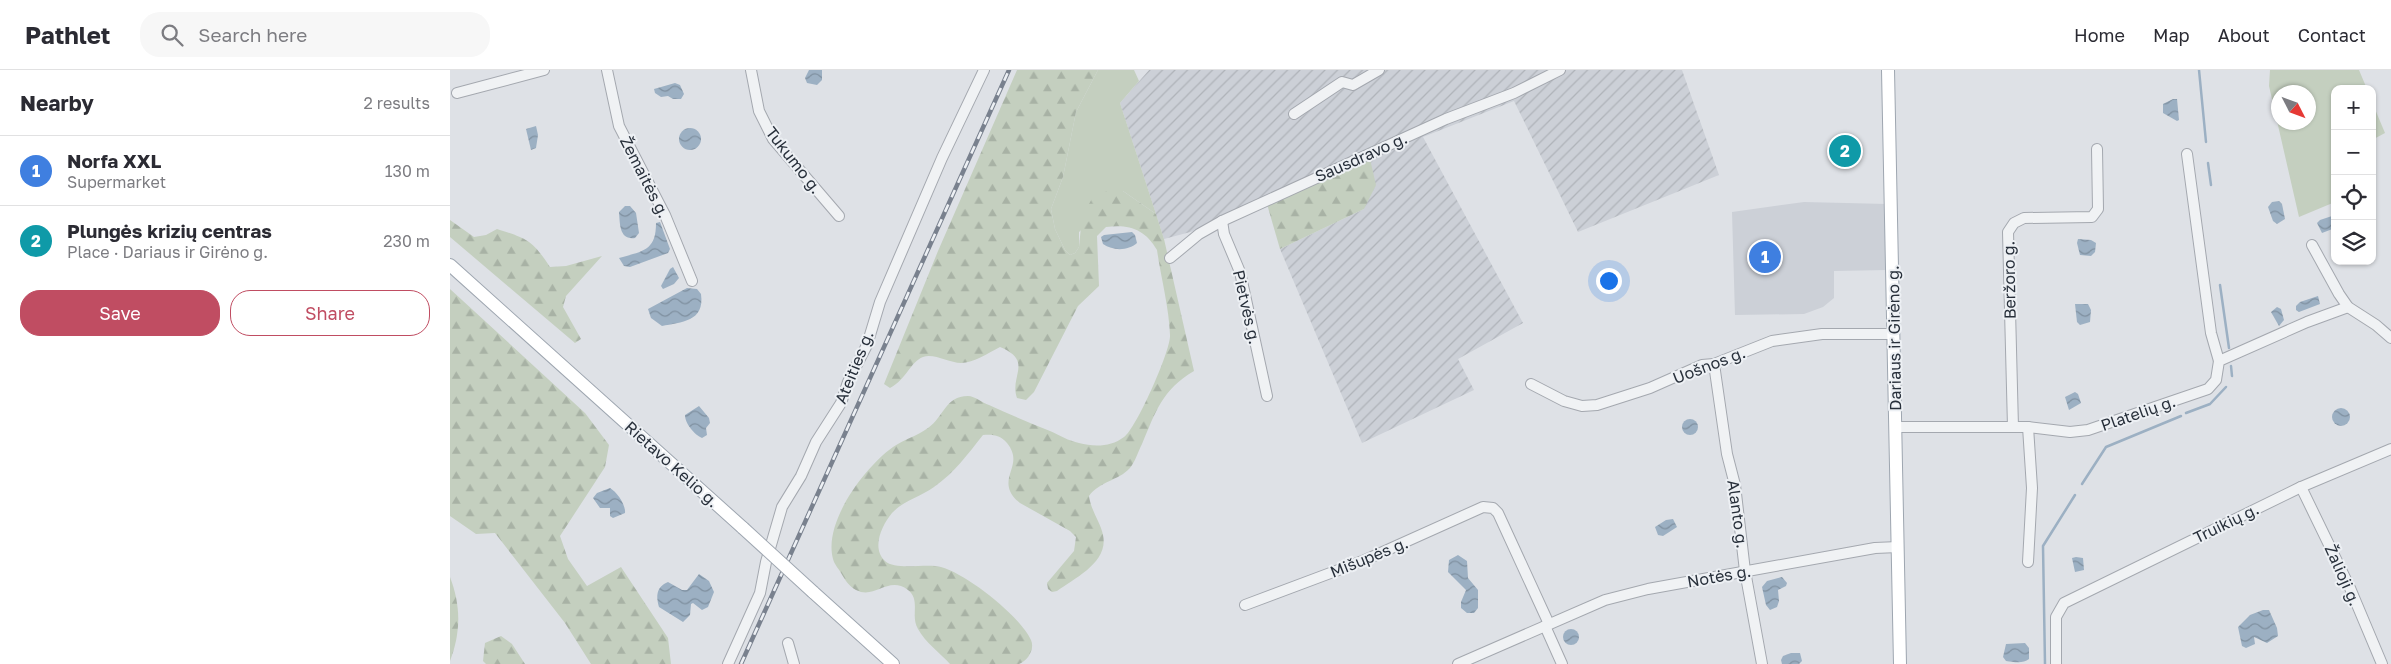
<!DOCTYPE html>
<html lang="en">
<head>
<meta charset="utf-8">
<style>
	:root { --surface:#fff; --page:#f7f7f7; --text:#2b2b33; --muted:#7c7c81; --line:#e1e1e2; --accent:#c04d62 }
	body { margin:0; font-family:"Golos Text",sans-serif; background:var(--page); color:var(--text) }
	.controls { position:absolute; right:15px; top:15px; display:grid; overflow:hidden; border-radius:10px; box-shadow:0 1px 4px #0004 }
	.controls button { width:45px; height:45px; display:grid; place-items:center; padding:0; border:0; border-bottom:1px solid var(--line); background:var(--surface); color:var(--text); font:25px sans-serif }
	.compass { position:absolute; left:1821px; top:15px; width:45px; height:45px; border-radius:50%; background:var(--surface); box-shadow:0 1px 4px #0004; rotate:132deg }
	.you { position:absolute; left:1158px; top:210px; width:18px; height:18px; margin:-12px; border:4px solid #fff; border-radius:50%; background:#1a73e8; box-shadow:0 0 0 8px #1a73e833 }
	.badge { display:grid; place-items:center; width:32px; height:32px; border-radius:50%; background:var(--accent); color:#fff; font-size:16px; font-weight:700 }
	.pin { position:absolute; translate:-50% -50%; border:2px solid #fff; box-shadow:0 1px 5px #0006 }
	.list { margin:0; padding:0; list-style:none }
	h2 { display:flex; justify-content:space-between; align-items:center; height:65px; margin:0; padding:0 20px; font-size:21px }
	h2 small { font-size:16px; font-weight:400; color:var(--muted) }
	.list li { display:grid; grid-template-columns:32px 1fr auto; gap:15px; align-items:center; box-sizing:border-box; height:70px; padding:0 20px; border-top:1px solid var(--line) }
	.list b { display:block; font-size:19px; white-space:nowrap }
	.list p { margin:0; font-size:16px; white-space:nowrap; color:var(--muted) }
	.list em { font-size:16px; font-style:normal; color:var(--muted) }
	.actions { display:flex; gap:10px; padding:15px 20px }
	.actions a { flex:1; padding:11px 0; border:1px solid var(--accent); border-radius:20px; text-align:center; font-size:18px; color:var(--accent) }
	.actions .main { background:var(--accent); color:#fff }
	.icon { flex:none; width:28px; height:28px; fill:none; stroke:currentColor; stroke-width:2; stroke-linecap:round; stroke-linejoin:round }
	.map { position:relative; flex:none; width:1941px; height:594px; overflow:hidden }
	header { display:flex; align-items:center; gap:30px; box-sizing:border-box; height:70px; padding:0 25px; background:var(--surface); border-bottom:1px solid var(--line) }
	header strong { font-size:24px }
	nav { display:flex; gap:28px; margin-inline-start:auto; font-size:18px }
	.search { width:350px; height:45px; background:var(--page); display:flex; align-items:center; gap:12px; box-sizing:border-box; padding:0 18px; border-radius:20px; color:var(--muted); font-size:19px }
	main { display:flex }
	aside { flex:1; background:var(--surface) }
	.map>svg:first-child { display:block }
	.built { fill:#ccd0d7 }
	.industrial { fill:url(#industrial-furrows) }
	.green { fill:#c4cfbf; fill-rule:evenodd }
	.forest { fill:url(#forest-firs) }
	.water { fill:url(#water-waves) }
	.lines { fill:none; stroke-linecap:round; stroke-linejoin:round }
	.stream { stroke:#9cb0c3; stroke-width:2.5 }
	.minor-casing { stroke:#a4a8af; stroke-width:12 }
	.major-casing { stroke:#9ea6b0; stroke-width:14 }
	.minor { stroke:#f0f2f4; stroke-width:10 }
	.major { stroke:#fff; stroke-width:12 }
	.rail-casing { stroke:#79818e; stroke-width:4.5 }
	.rail { stroke:#edf0f4; stroke-width:2.5; stroke-dasharray:8; stroke-linecap:butt }
	.major-bridge-casing { stroke:#9ea6b0; stroke-width:14; stroke-linecap:butt }
	.major-bridge { stroke:#fff; stroke-width:12 }
	.labels { text-anchor:middle; stroke-width:4; stroke-linejoin:round; paint-order:stroke }
	.street-label { font-size:16px; fill:#28303b; stroke:#edf0f4 }
</style>
</head>
<body>
<header>
<strong>Pathlet</strong>
<div class="search"><svg class="icon" aria-label="search" viewBox="0 0 24 24"><circle cx="10" cy="10" r="6"/><path d="M15 15l6 6"/></svg>Search here</div>
<nav><a>Home</a><a>Map</a><a>About</a><a>Contact</a></nav>
</header>
<main>
<aside>
<h2>Nearby<small>2 results</small></h2>
<ul class="list">
<li><span class="badge" style="background:#3f7fe0">1</span><div><b>Norfa XXL</b><p>Supermarket</p></div><em>130 m</em></li>
<li><span class="badge" style="background:#0f9aa8">2</span><div><b>Plungės krizių centras</b><p>Place · Dariaus ir Girėno g.</p></div><em>230 m</em></li>
</ul>
<div class="actions"><a class="main">Save</a><a>Share</a></div>
</aside>
<div class="map">
<svg width="1941" height="594" viewBox="0 0 1941 594">
	<defs>
		<pattern id="industrial-furrows" width="10" height="10" patternUnits="userSpaceOnUse" patternTransform="scale(1.25)"><rect width="10" height="10" fill="#ccd0d7"/><path d="M-1 1l2-2M0 10L10 0M9 11l2-2" fill="none" stroke="#afb3b9"/></pattern>
		<pattern id="forest-firs" width="22" height="20" patternUnits="userSpaceOnUse" patternTransform="scale(1.25)"><rect width="22" height="20" fill="#c4cfbf"/><path d="M5 1l3.5 6h-7zM16 11l3.5 6h-7z" fill="#a8b2a5"/></pattern>
		<pattern id="water-waves" width="16" height="10" patternUnits="userSpaceOnUse" patternTransform="scale(1.25)"><rect width="16" height="10" fill="#9cb0c3"/><path d="M0 5q4-4 8 0t8 0" fill="none" stroke="#7f90a0"/></pattern>
	</defs>
	<rect width="100%" height="100%" fill="#dee1e6"/>
	<!-- built -->
	<path class="built" d="M1354 132 1437 134V200L1384 201V228L1373 237 1354 244 1285 245 1282 142Z"/>
	<!-- industrial -->
	<path class="industrial" d="M699 0H1232L1269 105 1128 162 1064 31 973 67 1073 253 1008 289 1024 320 912 373 830 179 914 139 920 89 778 152 714 169 670 33Z"/>
	<!-- green -->
	<g class="green">
		<path d="M648 0H684L689 11 670 33 706 144 673 121 629 162V177L625 183 620 185 615 180 605 159 601 139 613 107 626 42Z"/>
		<path d="M1820 0H1909L1917 19H1885V132L1849 147 1819 16ZM1858 22V52H1828V22Z"/>
		<path d="M1922 32 1935 63 1922 70Z"/>
	</g>
	<!-- forest -->
	<g class="forest">
		<path d="M567 0H648L626 42 613 107 601 139 605 159 615 180 620 185 625 183 629 177 632 146 643 127 659 120 673 121 706 144 714 169 744 301C712 320 706 341 692 374 688 382 685 392 680 398 668 411 650 411 639 426 641 441 650 451 653 465 659 492 625 508 607 521L602 522 598 519 597 513 624 481 626 467 620 461 570 433C566 430 562 426 560 421 553 403 573 393 557 373 550 365 543 364 533 365 518 384 504 403 484 417 470 427 453 431 442 443 432 455 421 478 435 491 446 501 476 493 491 497 517 504 570 546 581 570 585 579 578 591 569 594 557 594 515 594 500 594 490 583 475 572 468 559 460 546 471 530 458 520 438 505 425 530 406 520 399 516 395 510 391 503 389 499 384 494 383 489 373 452 415 397 443 377 455 369 467 366 478 358 494 347 495 326 518 326 525 326 532 333 539 335 559 344 580 353 600 361 609 365 619 371 629 373 644 377 661 377 674 367 686 359 721 280 720 265 719 237 711 208 707 180 695 159 679 154 656 157L647 166 649 216 628 236 584 322 576 330 567 328C559 306 584 291 550 277 538 283 524 293 511 293 499 293 484 283 473 287 460 292 457 309 440 318L434 314 488 181Z"/>
		<path d="M920 89 926 115 914 139 830 179 817 134Z"/>
		<path d="M0 150 24 167 36 165 47 159C78 169 82 170 100 197L116 196 152 186 116 226 113 237 131 269 125 273 0 167Z"/>
		<path d="M0 219 135 343 159 375 155 397 110 466 118 489 137 516 171 497 218 568 221 594H141L115 553 45 463 26 464 0 446Z"/>
		<path d="M0 507C11 536 11 562 0 591Z"/>
		<path d="M51 566 62 574 75 594H36L33 591 35 573Z"/>
	</g>
	<!-- water -->
	<g class="water">
		<path d="M359 0H372V10L367 15 357 13 355 8Z"/>
		<path d="M225 13 230 15 234 24 231 29H223L218 26 211 27 205 23 204 19Z"/>
		<path d="M1723 29H1727L1729 50 1727 51 1713 43V34Z"/>
		<path d="M86 56 88 65 86 78 81 80 76 59Z"/>
		<circle cx="240" cy="69" r="11"/>
		<path d="M1829 131 1832 134 1835 149 1827 154 1823 151 1818 137 1822 132Z"/>
		<path d="M175 136H180L186 143 189 163 185 168C169 170 170 154 169 142Z"/>
		<path d="M1885 145V158L1872 163 1867 153 1870 150Z"/>
		<path d="M210 152 220 179 218 183 180 197 174 196 169 188C193 181 206 181 206 153Z"/>
		<path d="M682 162 685 165 687 173C678 181 663 181 653 174L651 167 654 165Z"/>
		<path d="M1628 169 1641 170 1646 173 1645 182 1641 186 1630 185 1627 173Z"/>
		<path d="M223 197 229 208 224 214 213 219 211 216 220 199Z"/>
		<path d="M237 218 247 219 251 224C255 252 231 252 212 256L201 248 198 239Z"/>
		<path d="M1868 226 1870 234 1849 242 1846 240V236L1850 232Z"/>
		<path d="M1625 234H1638L1641 240 1640 252 1630 255 1627 252Z"/>
		<path d="M1827 237 1831 239 1834 250 1829 256 1821 242Z"/>
		<path d="M1625 322 1628 324 1631 333 1619 340 1615 327Z"/>
		<path d="M249 336 259 348 260 353 256 358 257 365 252 368C245 365 235 354 235 345Z"/>
		<circle cx="1891" cy="347" r="9"/>
		<circle cx="1240" cy="357" r="8"/>
		<path d="M160 418C167 422 176 435 175 443L163 448 160 446V438H150L143 428 147 423Z"/>
		<path d="M1223 449 1227 457 1213 466 1208 465 1205 457 1216 450Z"/>
		<path d="M1008 485 1017 491 1018 508 1028 520V538L1024 543H1017L1011 538V532L1016 520 998 502 999 490Z"/>
		<path d="M1626 487 1633 488 1634 500 1625 502 1622 488Z"/>
		<path d="M249 504 259 511 264 522 258 537 252 540 243 533 241 534 240 545 233 552 209 537C206 526 206 517 218 512L232 520H237Z"/>
		<path d="M1332 507 1337 513 1336 516 1328 520 1329 531 1327 537 1320 540 1316 535 1312 517 1317 511Z"/>
		<path d="M1813 540H1819L1827 558 1828 566 1817 573 1804 567 1805 574 1796 578 1792 576 1788 557 1800 545Z"/>
		<circle cx="1121" cy="567" r="8"/>
		<path d="M1575 573 1579 578V589C1573 594 1564 592 1556 591L1553 587 1556 574Z"/>
		<path d="M1341 583H1350L1352 591 1349 594H1332L1331 590 1333 586Z"/>
	</g>
	<g class="lines">
		<!-- stream -->
		<g class="stream">
			<path d="M1749 0 1756 72"/>
			<path d="M1758 93 1761 115"/>
			<path d="M1770 215 1779 278"/>
			<path d="M1781 296 1782 306"/>
			<path d="M1736 343 1760 334 1776 317"/>
			<path d="M1632 414 1656 377 1731 346"/>
			<path d="M1595 594 1593 476 1625 425"/>
		</g>
		<defs>
			<g id="minor">
				<path d="M157 0 169 56 215 145 242 211"/>
				<path d="M301 0 309 41 323 69 389 146"/>
				<path d="M7 23 94 0"/>
				<path d="M844 44 892 12 903 15 929 0"/>
				<path d="M1737 84 1761 263 1769 291"/>
				<path d="M772 151 774 164 790 202 817 326"/>
				<path d="M1862 175 1889 224 1898 237 1926 255 1941 268"/>
				<path d="M720 188 749 164 772 151 996 49 1064 23 1110 0"/>
				<path d="M1264 294 1277 384 1285 415 1295 501 1312 594"/>
				<path d="M1081 314 1114 331 1132 336 1147 335 1200 318 1252 295 1264 294 1322 271 1372 264H1444"/>
				<path d="M1445 357H1578L1620 362 1638 360 1758 319 1766 310 1769 291 1857 252 1898 237"/>
				<path d="M1563 357 1558 162 1564 153 1574 148 1642 147 1648 139 1647 79"/>
				<path d="M1851 417 1900 518 1932 594"/>
				<path d="M1578 492 1582 418 1578 357"/>
				<path d="M795 535 915 490 1033 437 1043 438 1048 443 1099 554"/>
				<path d="M1095 556 1112 594"/>
				<path d="M338 573 344 594"/>
				<path d="M278 594 310 523 316 492 332 437 351 406 366 372 391 333 398 312 417 275 430 232 492 88 534 0"/>
				<path d="M1008 594 1155 530 1198 519 1425 478 1448 477"/>
				<path d="M1606 594V547L1614 533 1851 417 1941 379"/>
			</g>
			<g id="major">
				<path d="M1438 0 1450 594"/>
				<path d="M0 195 293 458"/>
				<path d="M363 522 443 594"/>
			</g>
		</defs>
		<!-- minor casing -->
		<use href="#minor" class="minor-casing"/>
		<!-- major casing -->
		<use href="#major" class="major-casing"/>
		<!-- minor -->
		<use href="#minor" class="minor"/>
		<!-- major -->
		<use href="#major" class="major"/>
		<defs>
			<path id="rail" d="M291 594 559 0"/>
		</defs>
		<!-- rail casing -->
		<use href="#rail" class="rail-casing"/>
		<!-- rail -->
		<use href="#rail" class="rail"/>
		<defs>
			<path id="major-bridge" d="M293 458 363 522"/>
		</defs>
		<!-- major-bridge casing -->
		<use href="#major-bridge" class="major-bridge-casing"/>
		<!-- major-bridge -->
		<use href="#major-bridge" class="major-bridge"/>
	</g>
	<g class="labels">
		<!-- street labels -->
		<g class="street-label">
			<text transform="translate(911 87) rotate(-24)" y="6">Sausdravo g.</text>
			<text transform="translate(344 90) rotate(52)" y="6">Tukumo g.</text>
			<text transform="translate(195 107) rotate(63)" y="6">Žemaitės g.</text>
			<text transform="translate(1559 210) rotate(-91)" y="6">Beržoro g.</text>
			<text transform="translate(797 237) rotate(77)" y="6">Pietvės g.</text>
			<text transform="translate(1444 268) rotate(-91)" y="6">Dariaus ir Girėno g.</text>
			<text transform="translate(1259 295) rotate(-21)" y="6">Uošnos g.</text>
			<text transform="translate(404 297) rotate(-68)" y="6">Ateities g.</text>
			<text transform="translate(1688 343) rotate(-19)" y="6">Platelių g.</text>
			<text transform="translate(222 394) rotate(42)" y="6">Rietavo Kelio g.</text>
			<text transform="translate(1288 444) rotate(82)" y="6">Alanto g.</text>
			<text transform="translate(1776 453) rotate(-26)" y="6">Truikių g.</text>
			<text transform="translate(919 487) rotate(-22)" y="6">Mišupės g.</text>
			<text transform="translate(1893 505) rotate(66)" y="6">Žalioji g.</text>
			<text transform="translate(1269 506) rotate(-10)" y="6">Notės g.</text>
		</g>
	</g>
</svg>
<div class="controls">
<button>+</button>
<button>−</button>
<button><svg class="icon" aria-label="locate" viewBox="0 0 24 24"><circle cx="12" cy="12" r="6"/><path d="M12 2v4M12 18v4M2 12h4M18 12h4"/></svg></button>
<button><svg class="icon" aria-label="layers" viewBox="0 0 24 24"><path d="M12 4l9 5-9 5-9-5zM3 14l9 5 9-5"/></svg></button>
</div>
<svg class="compass" viewBox="-18 -18 36 36"><path d="M0-13l5 13h-10z" fill="#e53935"/><path d="M0 13l5-13h-10z" fill="#7c7c81"/></svg>
<div class="you"></div>
<div class="pin badge" style="left:1315px;top:187px;background:#3f7fe0">1</div>
<div class="pin badge" style="left:1395px;top:81px;background:#0f9aa8">2</div>
</div>
</main>
</body>
</html>
